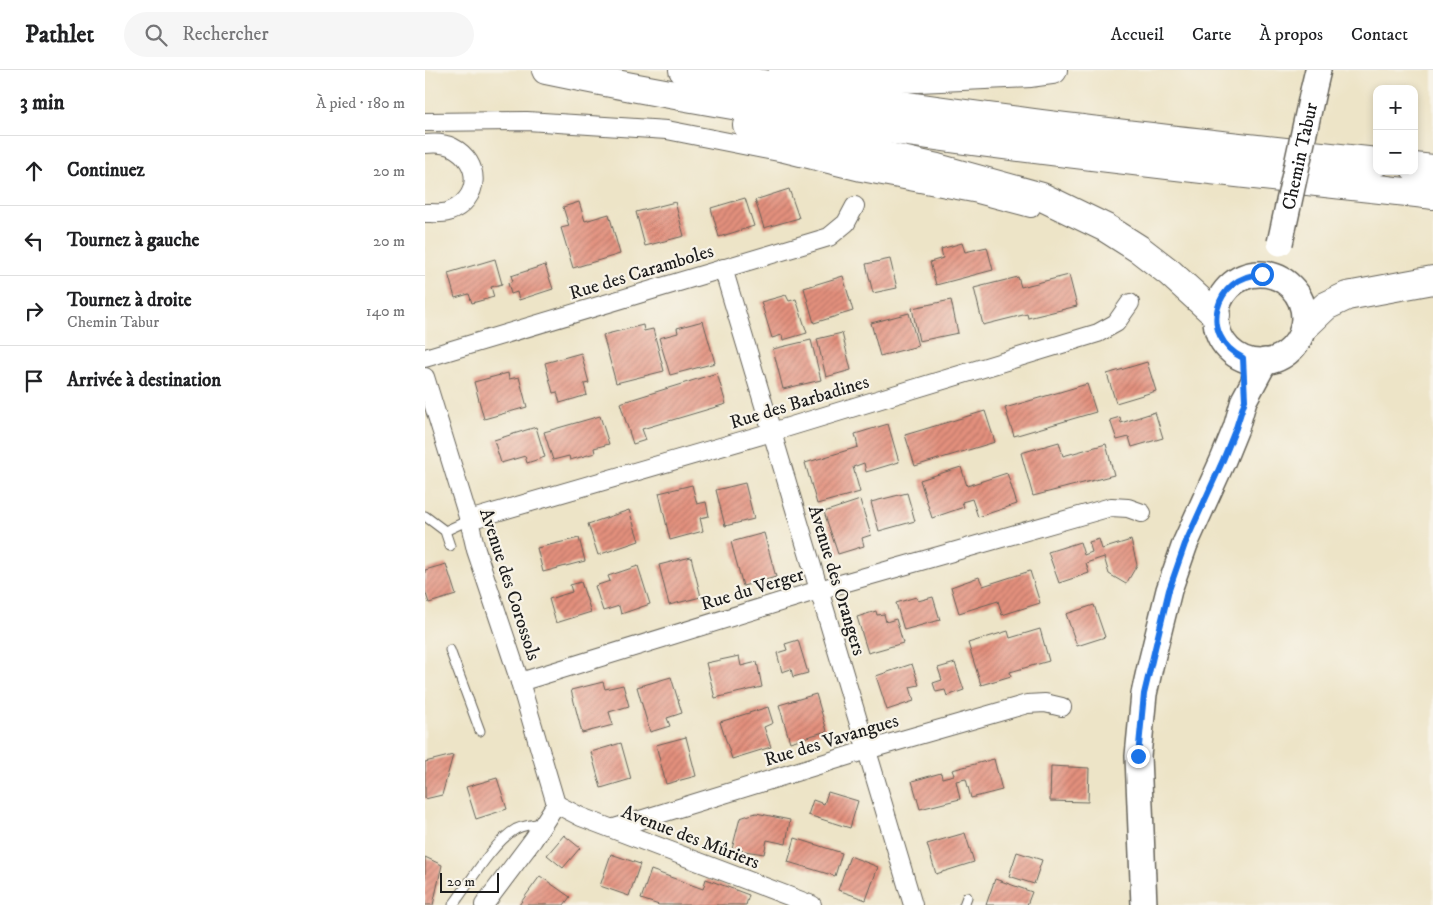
<!DOCTYPE html>
<html lang="fr">
<head>
<meta charset="utf-8">
<style>
	:root { --surface:#fff; --page:#f6f6f6; --text:#202124; --muted:#757577; --line:#e0e0e0 }
	body { margin:0; font-family:"IM FELL DW Pica",serif; background:var(--page); color:var(--text) }
	.controls { position:absolute; right:15px; top:15px; display:grid; overflow:hidden; border-radius:10px; box-shadow:0 2px 8px #0003 }
	.controls button { width:45px; height:45px; display:grid; place-items:center; padding:0; border:0; border-bottom:1px solid var(--line); background:var(--surface); color:var(--text); font:25px sans-serif }
	.scale { position:absolute; left:15px; bottom:12px; width:59px; box-sizing:border-box; padding-left:5px; border:2px solid #1c1c1c; border-top:0; font-size:14px; line-height:18px; white-space:nowrap; color:#1c1c1c; -webkit-text-stroke:4px #f7f3e8; paint-order:stroke }
	.stop { position:absolute; width:15px; height:15px; margin:-11px; border:4px solid #1a73e8; border-radius:50%; background:#fff }
	.stop.end { background:#1a73e8; border-color:#fff; box-shadow:0 1px 5px #0008 }
	.list { margin:0; padding:0; list-style:none }
	h2 { display:flex; justify-content:space-between; align-items:center; height:65px; margin:0; padding:0 20px; font-size:21px }
	h2 small { font-size:16px; font-weight:400; color:var(--muted) }
	.list li { display:grid; grid-template-columns:32px 1fr auto; gap:15px; align-items:center; box-sizing:border-box; height:70px; padding:0 20px; border-top:1px solid var(--line) }
	.list b { display:block; font-size:19px; white-space:nowrap }
	.list p { margin:0; font-size:16px; white-space:nowrap; color:var(--muted) }
	.list em { font-size:16px; font-style:normal; color:var(--muted) }
	.icon { flex:none; width:28px; height:28px; fill:none; stroke:currentColor; stroke-width:2; stroke-linecap:round; stroke-linejoin:round }
	.map { position:relative; flex:none; width:1008px; height:835px; overflow:hidden }
	header { display:flex; align-items:center; gap:30px; box-sizing:border-box; height:70px; padding:0 25px; background:var(--surface); border-bottom:1px solid var(--line) }
	header strong { font-size:24px }
	nav { display:flex; gap:28px; margin-inline-start:auto; font-size:18px }
	.search { width:350px; height:45px; background:var(--page); display:flex; align-items:center; gap:12px; box-sizing:border-box; padding:0 18px; border-radius:28px; color:var(--muted); font-size:19px }
	main { display:flex }
	aside { flex:1; background:var(--surface) }
	.map>svg:first-child { display:block }
	.building { fill:url(#building-hatch) }
	.lines { fill:none; stroke-linecap:round; stroke-linejoin:round }
	.service-casing { stroke:#656258; stroke-width:11 }
	.minor-casing { stroke:#656258; stroke-width:20 }
	.secondary-casing { stroke:#656258; stroke-width:28 }
	.trunk-casing { stroke:#656258; stroke-width:30 }
	.service { stroke:#fff; stroke-width:9 }
	.minor { stroke:#fff; stroke-width:18 }
	.secondary { stroke:#fff; stroke-width:25 }
	.trunk { stroke:#fff; stroke-width:28 }
	.secondary-bridge-casing { stroke:#656258; stroke-width:28; stroke-linecap:butt }
	.secondary-bridge { stroke:#fff; stroke-width:25 }
	.route { stroke:#1a73e8; stroke-width:6 }
	.labels { text-anchor:middle; stroke-width:4.5; stroke-linejoin:round; paint-order:stroke }
	.street-label { font-size:19px; fill:#1c1c1c; stroke:#f7f3e8 }
</style>
</head>
<body>
<header>
<strong>Pathlet</strong>
<div class="search"><svg class="icon" aria-label="search" viewBox="0 0 24 24"><circle cx="10" cy="10" r="6"/><path d="M15 15l6 6"/></svg>Rechercher</div>
<nav><a>Accueil</a><a>Carte</a><a>À propos</a><a>Contact</a></nav>
</header>
<main>
<aside>
<h2>3 min<small>À pied · 180 m</small></h2>
<ul class="list">
<li><svg class="icon" aria-label="ahead" viewBox="0 0 24 24"><path d="M12 20V5M6 11l6-6 6 6"/></svg><div><b>Continuez</b></div><em>20 m</em></li>
<li><svg class="icon" aria-label="left" viewBox="0 0 24 24"><path d="M17 20v-9H6M10 6l-5 5 5 5"/></svg><div><b>Tournez à gauche</b></div><em>20 m</em></li>
<li><svg class="icon" aria-label="right" viewBox="0 0 24 24"><path d="M7 20v-9h11M14 6l5 5-5 5"/></svg><div><b>Tournez à droite</b><p>Chemin Tabur</p></div><em>140 m</em></li>
<li><svg class="icon" aria-label="arrive" viewBox="0 0 24 24"><path d="M6 21V4h12l-3 4 3 4H6"/></svg><div><b>Arrivée à destination</b></div></li>
</ul>
</aside>
<div class="map">
<svg width="1008" height="835" viewBox="0 0 1008 835">
	<defs>
		<pattern id="building-hatch" width="6" height="6" patternUnits="userSpaceOnUse" patternTransform="scale(1.25)"><rect width="6" height="6" fill="#e3907d"/><path d="M-1 1l2-2M0 6l6-6M5 7l2-2" fill="none" stroke="#b77566"/></pattern>
	</defs>
	<rect width="100%" height="100%" fill="#f7f3e8"/>
	<filter id="ink" filterUnits="userSpaceOnUse"><feTurbulence type="fractalNoise" baseFrequency=".02" numOctaves="2"/><feDisplacementMap in="SourceGraphic" scale="10" xChannelSelector="R" yChannelSelector="G"/><feConvolveMatrix kernelMatrix="1 2 1 2 8 2 1 2 1" color-interpolation-filters="sRGB"/></filter>
	<filter id="wash" filterUnits="userSpaceOnUse"><feTurbulence type="fractalNoise" baseFrequency=".0096" numOctaves="4" result="noise"/><feDisplacementMap in="SourceGraphic" scale="20" xChannelSelector="R" yChannelSelector="G"/><feGaussianBlur stdDeviation="1.12" result="paint"/><feColorMatrix in="noise" values="0 0 0 0 0 0 0 0 0 0 0 0 0 0 0 0 0 1.4 0 .05"/><feComposite in="paint" operator="in"/></filter>
	<g filter="url(#wash)">
		<rect width="100%" height="100%" fill="#ede4c7"/>
		<g id="blocks">
			<!-- building -->
			<g class="building">
				<path d="M364 119 374 148 339 158 330 130Z"/>
				<path d="M320 128 329 156 294 167 286 138Z"/>
				<path d="M154 132 160 151 184 144 195 184 148 198 136 158 144 156 138 137Z"/>
				<path d="M250 132 259 166 220 176 211 142Z"/>
				<path d="M537 173 540 182 562 177 568 200 511 215 505 192 518 188 516 179Z"/>
				<path d="M70 189 77 214 66 217 69 227 47 233 44 224 30 228 23 203Z"/>
				<path d="M465 189 472 218 448 223 441 194Z"/>
				<path d="M120 195 128 219 94 230 92 222 86 224 83 213 88 211 86 206Z"/>
				<path d="M644 205 652 236 603 248 602 244 558 255 549 218 593 207 596 217Z"/>
				<path d="M418 206 428 241 389 253 379 218Z"/>
				<path d="M361 225 364 231 371 229 382 263 358 270 357 265 347 268 336 232Z"/>
				<path d="M526 230 533 263 494 271 487 238Z"/>
				<path d="M484 243 493 276 455 286 446 253Z"/>
				<path d="M278 251 290 293 245 305 234 268 253 263 252 258Z"/>
				<path d="M218 255 219 261 228 259 239 301 191 313 178 265Z"/>
				<path d="M417 263 426 300 401 307 392 269Z"/>
				<path d="M386 270 396 310 358 319 348 279Z"/>
				<path d="M156 283 164 313 159 314 162 325 135 333 132 322 128 323 120 293Z"/>
				<path d="M722 292 731 321 691 333 682 304Z"/>
				<path d="M83 303 84 309 94 307 102 337 59 349 49 312Z"/>
				<path d="M292 303 301 334 217 359 221 370 208 374 195 333Z"/>
				<path d="M662 314 671 342 589 366 580 338Z"/>
				<path d="M560 341 570 372 490 396 480 365Z"/>
				<path d="M730 342 738 368 707 377 704 367 692 370 685 350 695 347 696 353Z"/>
				<path d="M175 346 184 374 169 378 170 383 145 390 144 386 128 390 119 362Z"/>
				<path d="M463 354 474 392 441 402 439 393 428 397 435 422 392 434 380 393 433 377 430 364Z"/>
				<path d="M111 357 120 387 102 393 100 386 76 393 69 370Z"/>
				<path d="M634 372 638 386 681 374 689 405 608 426 596 383Z"/>
				<path d="M536 397 542 416 582 403 592 434 553 447 547 429 537 432 539 437 507 448 495 410Z"/>
				<path d="M320 413 329 449 300 456 291 420Z"/>
				<path d="M267 415 272 434 281 432 284 446 275 448 278 461 245 470 234 423Z"/>
				<path d="M482 423 490 451 454 461 446 432Z"/>
				<path d="M435 430 446 465 437 468 439 476 413 484 399 442Z"/>
				<path d="M204 440 214 471 173 485 163 454Z"/>
				<path d="M339 463 351 507 318 516 306 472Z"/>
				<path d="M154 468 160 491 118 502 112 478Z"/>
				<path d="M674 469 677 479 706 470 712 495 701 514 684 504 679 487 661 493 664 503 634 513 623 482 655 472 659 485 667 482 664 472Z"/>
				<path d="M266 487 276 527 244 535 234 495Z"/>
				<path d="M21 494 31 525 4 533 0 521V500Z"/>
				<path d="M213 496 225 534 196 544 194 536 178 541 170 516 185 511 183 506Z"/>
				<path d="M605 501 615 533 577 545 573 531 534 543 526 517 554 507 558 516Z"/>
				<path d="M156 512 166 542 131 553 124 529 147 522 145 515Z"/>
				<path d="M491 527 493 531 508 527 515 550 479 560 471 533Z"/>
				<path d="M669 535 680 567 652 576 641 544Z"/>
				<path d="M451 541 452 545 459 544 461 552 471 549 478 573 443 583 432 547Z"/>
				<path d="M615 559 624 591 585 602 586 606 556 615 543 573 583 561 585 568Z"/>
				<path d="M373 570 383 603 368 607 366 599 357 602 352 583 362 580 360 574Z"/>
				<path d="M314 586 316 596 332 592 337 617 290 628 281 593Z"/>
				<path d="M530 593 539 620 522 626 520 620 511 622 508 613 517 610 513 598Z"/>
				<path d="M487 594 494 615 485 617 489 631 462 640 451 606Z"/>
				<path d="M246 607 257 643 242 648 245 656 225 662 212 617Z"/>
				<path d="M178 612 180 619 198 615 204 636 184 642 188 655 157 663 146 620Z"/>
				<path d="M391 624 402 661 365 672 354 635Z"/>
				<path d="M343 637 348 653 339 657 346 677 307 689 295 652Z"/>
				<path d="M261 667 271 706 241 714 231 675Z"/>
				<path d="M196 673 206 709 176 718 166 682Z"/>
				<path d="M28 685 17 725 0 729V692Z"/>
				<path d="M569 689 577 720 546 728 541 709 531 711 535 729 495 739 487 711 516 703 517 708 529 705 527 700Z"/>
				<path d="M626 696 664 698 663 732 625 731Z"/>
				<path d="M72 708 82 739 51 749 41 717Z"/>
				<path d="M403 722 433 731 425 758 383 745 388 730 399 734Z"/>
				<path d="M331 743 365 750 361 774 342 770 339 784 307 779 315 748Z"/>
				<path d="M540 763 549 792 511 804 502 774Z"/>
				<path d="M139 765 155 778 138 798 122 785Z"/>
				<path d="M370 768 417 783 410 806 363 792Z"/>
				<path d="M592 782 617 790 609 814 584 806Z"/>
				<path d="M186 784 215 794 204 826 175 816Z"/>
				<path d="M425 786 453 797 441 830 413 820Z"/>
				<path d="M0 787 17 795 8 835H0Z"/>
				<path d="M226 800 278 819 281 809 324 825 321 835H234L216 829Z"/>
				<path d="M115 806 145 827 139 835H94Z"/>
				<path d="M570 809 607 822 602 835H561Z"/>
			</g>
		</g>
	</g>
	<g filter="url(#ink)">
		<use href="#blocks" fill-opacity="0" stroke="#656258" stroke-width="1"/>
		<g class="lines">
			<defs>
				<g id="service">
					<path d="M0 446 20 461 25 476"/>
					<path d="M20 461 44 450"/>
					<path d="M25 580 55 661"/>
					<path d="M28 835C44 814 68 772 91 759 99 755 109 754 118 753"/>
					<path d="M539 835 542 827"/>
				</g>
				<g id="minor">
					<path d="M0 52 102 51 242 60 359 83 436 102 553 124 606 138"/>
					<path d="M0 74C8 73 19 73 27 77 57 92 56 130 23 142 17 144 7 143 0 143"/>
					<path d="M298 198 488 835"/>
					<path d="M0 288 404 167 421 153 430 136"/>
					<path d="M0 307 44 450 51 480 95 612 131 734"/>
					<path d="M44 450 347 362 673 263 691 253 705 233"/>
					<path d="M95 612 394 520 686 437 703 438 717 443"/>
					<path d="M131 734 156 747 387 835"/>
					<path d="M189 758 442 680 602 634 620 633 637 637"/>
					<path d="M59 835 108 770 131 734"/>
				</g>
				<g id="secondary">
					<path d="M888 21 893 0"/>
					<circle cx="835" cy="248" r="44"/>
					<path d="M719 835 713 686 719 624 725 597 744 520 760 474 798 390 811 358 819 330 840 291"/>
				</g>
				<g id="trunk">
					<path d="M121 0C414 61 711 92 1008 125"/>
					<path d="M258 0C488 42 720 67 952 92"/>
					<path d="M358 0 425 7 493 8 606 3 628 0"/>
					<path d="M322 55 512 98 617 127 681 158 714 179 745 203 791 245"/>
					<path d="M989 97 1008 99"/>
					<path d="M879 257 901 236 922 226 1008 210"/>
				</g>
			</defs>
			<!-- service casing -->
			<use href="#service" class="service-casing"/>
			<!-- minor casing -->
			<use href="#minor" class="minor-casing"/>
			<!-- secondary casing -->
			<use href="#secondary" class="secondary-casing"/>
			<!-- trunk casing -->
			<use href="#trunk" class="trunk-casing"/>
			<!-- service -->
			<use href="#service" class="service"/>
			<!-- minor -->
			<use href="#minor" class="minor"/>
			<!-- secondary -->
			<use href="#secondary" class="secondary"/>
			<!-- trunk -->
			<use href="#trunk" class="trunk"/>
			<defs>
				<g id="secondary-bridge">
					<path id="s1" d="M855 173 888 21"/>
				</g>
			</defs>
			<!-- secondary-bridge casing -->
			<use href="#secondary-bridge" class="secondary-bridge-casing"/>
			<!-- secondary-bridge -->
			<use href="#secondary-bridge" class="secondary-bridge"/>
		</g>
	</g>
	<g class="lines" filter="url(#ink)">
		<!-- route -->
		<path class="route" d="M713 686 719 624 744 520 760 474 798 390 811 358 820 330 818 288C773 266 789 206 837 204"/>
	</g>
	<g class="labels">
		<!-- street labels -->
		<g class="street-label">
			<text dy="7" stroke="none"><textPath href="#s1" startOffset="89">Chemin Tabur</textPath></text>
			<text transform="translate(216 201) rotate(-17)" y="7">Rue des Caramboles</text>
			<text transform="translate(374 331) rotate(-17)" y="7">Rue des Barbadines</text>
			<text transform="translate(413 510) rotate(73)" y="7">Avenue des Orangers</text>
			<text transform="translate(86 514) rotate(72)" y="7">Avenue des Corossols</text>
			<text transform="translate(327 518) rotate(-17)" y="7">Rue du Verger</text>
			<text transform="translate(406 669) rotate(-17)" y="7">Rue des Vavangues</text>
			<text transform="translate(266 766) rotate(21)" y="7">Avenue des Mûriers</text>
		</g>
	</g>
</svg>
<div class="controls">
<button>+</button>
<button>−</button>
</div>
<div class="scale">20 m</div>
<div class="stop" style="left:837px;top:204px"></div>
<div class="stop end" style="left:713px;top:686px"></div>
</div>
</main>
</body>
</html>
